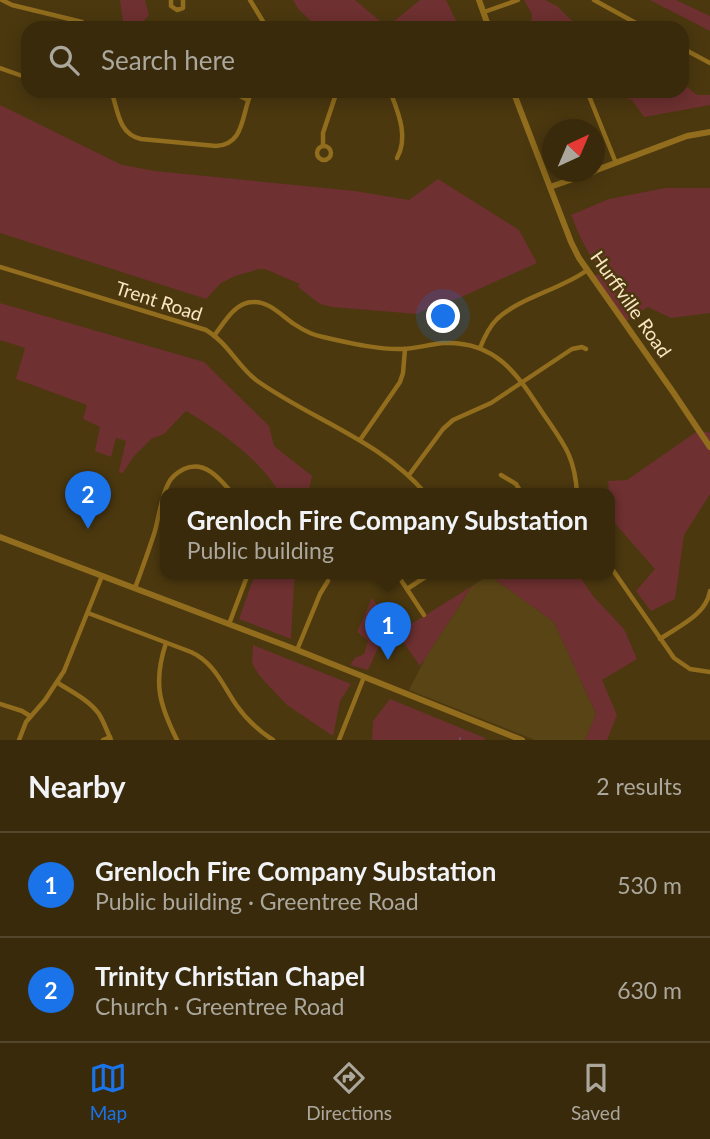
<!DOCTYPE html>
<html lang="en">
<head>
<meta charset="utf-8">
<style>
	:root { --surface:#382a0b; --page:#3f3214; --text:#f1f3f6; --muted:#aba79d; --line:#52462c; --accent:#1a73e8 }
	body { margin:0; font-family:Lato,sans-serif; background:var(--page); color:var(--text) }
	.compass { position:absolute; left:542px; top:119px; width:63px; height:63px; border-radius:50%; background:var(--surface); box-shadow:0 4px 18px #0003; rotate:44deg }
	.you { position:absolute; left:444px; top:317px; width:24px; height:24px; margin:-18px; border:5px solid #fff; border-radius:50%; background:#1a73e8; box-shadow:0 0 0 10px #1a73e833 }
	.badge { display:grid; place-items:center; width:46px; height:46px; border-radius:50%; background:var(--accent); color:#fff; font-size:23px; font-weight:700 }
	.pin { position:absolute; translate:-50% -58px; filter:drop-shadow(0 2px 4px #0008) }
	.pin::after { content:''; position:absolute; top:37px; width:24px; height:21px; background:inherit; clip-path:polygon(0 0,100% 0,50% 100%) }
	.popup { position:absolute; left:160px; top:488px; width:455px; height:91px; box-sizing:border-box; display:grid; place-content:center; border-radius:14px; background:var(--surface); filter:drop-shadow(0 2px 5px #0005); font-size:23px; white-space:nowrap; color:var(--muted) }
	.popup b { font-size:26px; color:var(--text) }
	.popup::after { content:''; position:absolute; left:50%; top:100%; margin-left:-14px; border:14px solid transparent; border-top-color:var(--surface) }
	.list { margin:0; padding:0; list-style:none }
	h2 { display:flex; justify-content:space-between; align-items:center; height:91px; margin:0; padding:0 28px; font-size:30px }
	h2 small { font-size:23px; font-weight:400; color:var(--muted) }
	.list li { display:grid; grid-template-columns:46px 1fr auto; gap:21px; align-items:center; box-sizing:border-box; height:105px; padding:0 28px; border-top:2px solid var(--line) }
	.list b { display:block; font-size:26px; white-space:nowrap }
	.list p { margin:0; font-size:23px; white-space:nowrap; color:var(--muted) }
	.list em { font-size:23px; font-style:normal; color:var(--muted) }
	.icon { flex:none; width:38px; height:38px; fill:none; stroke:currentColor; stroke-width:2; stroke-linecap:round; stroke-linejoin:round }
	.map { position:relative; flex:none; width:710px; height:740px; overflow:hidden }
	.search { position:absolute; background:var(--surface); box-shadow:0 4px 18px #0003; left:21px; right:21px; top:21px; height:77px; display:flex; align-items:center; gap:18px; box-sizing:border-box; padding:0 24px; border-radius:21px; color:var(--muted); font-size:26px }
	.sheet { height:301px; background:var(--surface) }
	nav { display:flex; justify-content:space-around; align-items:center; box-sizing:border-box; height:98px; border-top:2px solid var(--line); background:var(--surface); font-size:19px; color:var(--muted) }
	nav a { display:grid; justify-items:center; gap:4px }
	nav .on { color:var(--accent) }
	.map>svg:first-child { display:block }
	.built { fill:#594416 }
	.green { fill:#6e3030 }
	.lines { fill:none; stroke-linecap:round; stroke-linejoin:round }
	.stream { stroke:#734967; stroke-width:2 }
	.minor { stroke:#916d1d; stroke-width:4.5 }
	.tertiary { stroke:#916d1d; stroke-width:6 }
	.labels { text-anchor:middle; stroke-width:5; stroke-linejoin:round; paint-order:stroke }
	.street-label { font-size:19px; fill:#f9e6c2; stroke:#4b380f }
</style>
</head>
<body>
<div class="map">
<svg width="710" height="740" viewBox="0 0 710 740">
	<rect width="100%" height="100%" fill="#4b380f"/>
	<!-- built -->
	<path class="built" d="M489 575 554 622 596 714 585 740H535L409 690 427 655 472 586Z"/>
	<!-- green -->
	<g class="green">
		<path d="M120 0H145L149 15 138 28H123V21Z"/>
		<path d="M293 0H355L387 27 420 0H446L456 21 439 28H319L299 10Z"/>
		<path d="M524 0H545L557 6 571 20 586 28H531L532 14Z"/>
		<path d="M650 0H676L710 16V31Z"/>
		<path d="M682 83 697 95H710V105L644 117 632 100 618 95 616 91H682Z"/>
		<path d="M0 105 122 165 155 171 355 191 409 200 438 179 519 230 537 263 459 298 433 306 417 314 332 307 320 304 298 287 300 284 265 269H259L235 276 221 283 206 299 0 233Z"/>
		<path d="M665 188H710V313L671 318 648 307 622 324 591 277 605 272C587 257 580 236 571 215L609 199Z"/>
		<path d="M0 303 204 362 269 426 274 446 312 476 308 494H280C261 460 219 430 186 411L164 434 151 439 134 456 122 474 119 471 126 441 116 438 111 457 95 451 100 427 83 419 87 405 16 379 25 348 0 340Z"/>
		<path d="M699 430 710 433V494L684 535 675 599 651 611 636 591 655 569 612 520 608 481 627 480Z"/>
		<path d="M255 574H297L294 583 291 639 239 619Z"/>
		<path d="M578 574 593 596 624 629 637 659 602 680 617 715 607 740H585L596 714 554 622 489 575Z"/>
		<path d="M472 586 420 666 401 639 383 637 368 670 350 665 355 658 364 654 368 641 357 632 372 598 397 633Z"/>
		<path d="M253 645 351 684 340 701 333 736 287 705 268 685 259 675 252 663Z"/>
		<path d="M390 699 485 738 484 740H372L373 721Z"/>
	</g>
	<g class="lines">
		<!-- stream -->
		<path class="stream" d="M460 738V740"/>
		<!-- minor -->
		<g class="minor">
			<path d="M2 0 12 5 82 22"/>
			<path d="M171 0V6L177 10 183 8V0"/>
			<path d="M250 0 267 28"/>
			<path d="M594 0 645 28"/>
			<path d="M484 12 518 0"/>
			<path d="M682 48 710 63"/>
			<path d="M0 68 28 78"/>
			<path d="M67 91 90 95 118 91"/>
			<path d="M230 91 248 100"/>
			<path d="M354 91H355"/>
			<path d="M390 91C398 112 409 137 397 158"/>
			<path d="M587 91 616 163"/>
			<path d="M112 93C118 112 119 134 141 139L216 146C246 144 241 113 252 91"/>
			<path d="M323 146V133L337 91"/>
			<circle cx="324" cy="153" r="7"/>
			<path d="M0 267 206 330C227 342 237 365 256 380 312 420 380 440 426 494"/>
			<path d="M214 336C224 323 235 302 253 302 269 301 282 316 294 324 303 330 312 335 323 337 346 342 378 350 402 349 416 349 430 344 444 343 496 341 517 374 542 412 563 443 575 455 577 494"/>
			<path d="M480 348C484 338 489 327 497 319 521 297 559 290 586 271"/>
			<path d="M360 440 400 382 403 373 405 349"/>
			<path d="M409 475 443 429 453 420 491 403 572 349 582 347 586 349"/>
			<path d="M501 475 516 484 522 494"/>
			<path d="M610 566 674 658 690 669 710 672"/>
			<path d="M397 574 424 615"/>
			<path d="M135 588C142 569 149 550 155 531 159 516 161 498 168 484 171 477 178 472 184 469 205 459 221 480 233 494"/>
			<path d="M407 589 430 574"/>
			<path d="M88 613 191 652C215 663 223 686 237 706 247 720 259 731 273 740"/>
			<path d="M229 624 248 574"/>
			<path d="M660 639C679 626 706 615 710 591"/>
			<path d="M166 643C153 682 159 704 177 740"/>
			<path d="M297 650 320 594 328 581"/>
			<path d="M58 683C72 692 89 700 99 714 104 722 107 731 111 740"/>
			<path d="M0 704 22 711 30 716"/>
			<path d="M19 740 26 722 45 700 64 671 102 576"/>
			<path d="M103 740 110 737"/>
			<path d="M339 740 364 677"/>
		</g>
		<!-- tertiary -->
		<g class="tertiary">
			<path d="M479 0 489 28"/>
			<path d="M513 91 571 242 579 258 673 392 710 447"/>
			<path d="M594 171 687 136 710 132"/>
			<path d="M550 187 593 172"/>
			<path d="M0 537 297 650 522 740"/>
		</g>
	</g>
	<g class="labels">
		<!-- street labels -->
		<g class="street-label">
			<text transform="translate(159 301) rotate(18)" y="7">Trent Road</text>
			<text transform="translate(631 304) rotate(55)" y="7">Hurffville Road</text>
		</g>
	</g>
</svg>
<svg class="compass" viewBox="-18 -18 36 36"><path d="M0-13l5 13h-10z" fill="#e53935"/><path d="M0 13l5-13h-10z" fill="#aba79d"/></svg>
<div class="you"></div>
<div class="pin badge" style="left:388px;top:660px">1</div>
<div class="popup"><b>Grenloch Fire Company Substation</b>Public building</div>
<div class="pin badge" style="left:88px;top:529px">2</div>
<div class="search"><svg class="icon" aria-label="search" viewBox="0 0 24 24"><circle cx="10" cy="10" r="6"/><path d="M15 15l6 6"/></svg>Search here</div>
</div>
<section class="sheet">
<h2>Nearby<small>2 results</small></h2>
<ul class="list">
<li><span class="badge">1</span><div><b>Grenloch Fire Company Substation</b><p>Public building · Greentree Road</p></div><em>530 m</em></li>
<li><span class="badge">2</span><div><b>Trinity Christian Chapel</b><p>Church · Greentree Road</p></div><em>630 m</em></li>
</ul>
</section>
<nav>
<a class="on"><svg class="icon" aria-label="map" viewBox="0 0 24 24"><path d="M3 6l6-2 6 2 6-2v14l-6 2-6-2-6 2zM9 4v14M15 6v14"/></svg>Map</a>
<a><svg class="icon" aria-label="directions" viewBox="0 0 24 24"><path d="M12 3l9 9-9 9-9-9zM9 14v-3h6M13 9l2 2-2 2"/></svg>Directions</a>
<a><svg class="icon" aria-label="saved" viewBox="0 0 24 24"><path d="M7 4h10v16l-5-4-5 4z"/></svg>Saved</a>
</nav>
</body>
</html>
